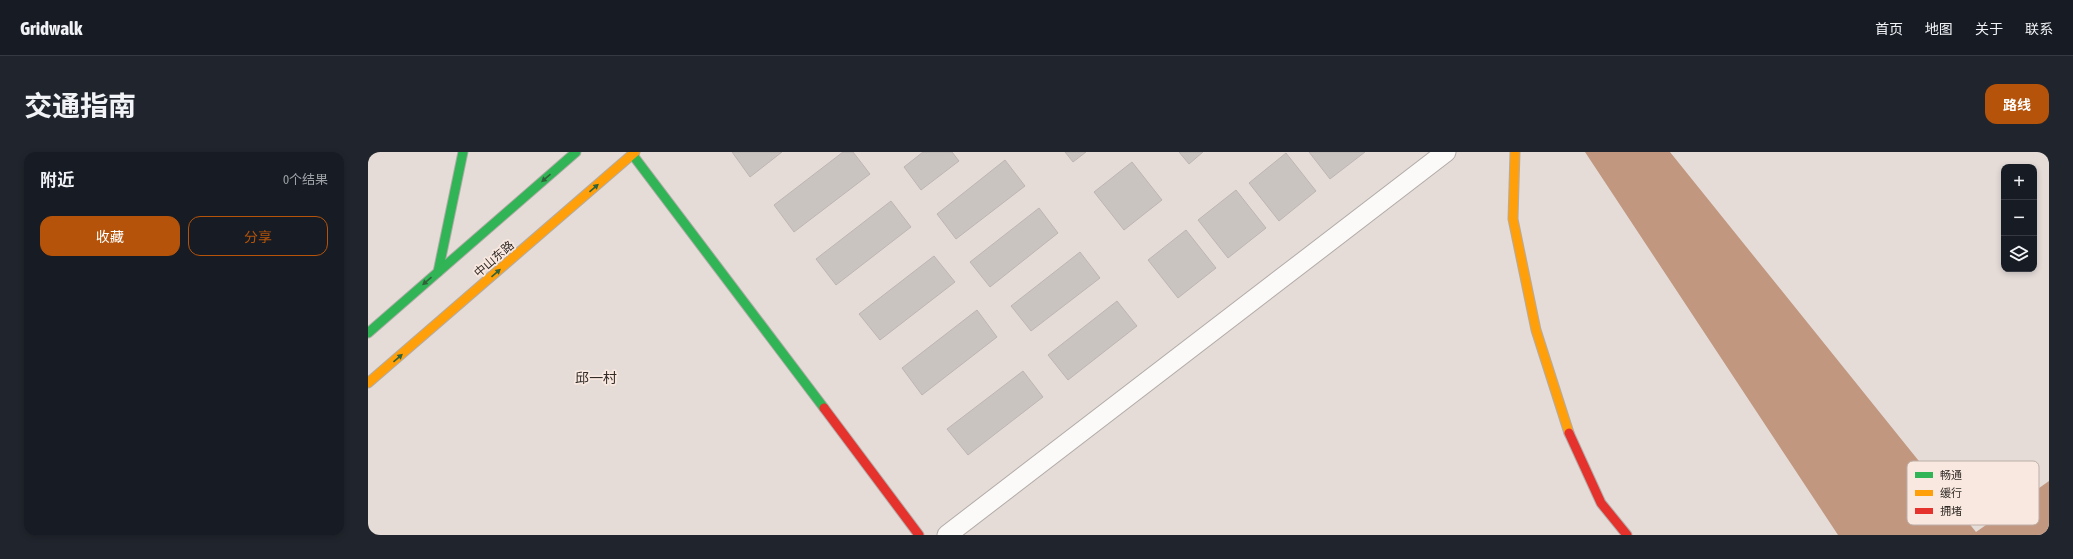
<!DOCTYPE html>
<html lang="zh">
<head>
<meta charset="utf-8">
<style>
	:root { --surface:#171b24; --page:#20242c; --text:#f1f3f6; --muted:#9ea1a6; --line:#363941; --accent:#b45309 }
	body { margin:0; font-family:"Asap Condensed","Noto Sans SC",sans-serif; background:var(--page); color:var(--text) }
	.controls { position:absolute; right:12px; top:12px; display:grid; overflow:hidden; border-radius:8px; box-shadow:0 2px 6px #0003 }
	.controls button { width:36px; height:36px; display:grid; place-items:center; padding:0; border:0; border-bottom:1px solid var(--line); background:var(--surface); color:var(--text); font:20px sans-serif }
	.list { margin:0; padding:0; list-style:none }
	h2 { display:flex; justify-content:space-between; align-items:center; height:52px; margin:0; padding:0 16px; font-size:17px }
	h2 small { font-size:13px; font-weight:400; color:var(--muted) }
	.actions { display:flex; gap:8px; padding:12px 16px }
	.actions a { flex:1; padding:9px 0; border:1px solid var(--accent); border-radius:12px; text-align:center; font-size:14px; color:var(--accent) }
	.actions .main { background:var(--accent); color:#fff }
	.icon { flex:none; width:22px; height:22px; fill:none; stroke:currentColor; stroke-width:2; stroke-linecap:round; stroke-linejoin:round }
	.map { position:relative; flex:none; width:1681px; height:383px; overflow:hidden; border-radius:12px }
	header { display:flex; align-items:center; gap:24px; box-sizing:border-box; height:56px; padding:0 20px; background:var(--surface); border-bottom:1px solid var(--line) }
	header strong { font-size:19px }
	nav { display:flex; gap:22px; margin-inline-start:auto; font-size:14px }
	.intro { display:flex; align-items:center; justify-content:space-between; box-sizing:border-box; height:96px; padding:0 24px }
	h1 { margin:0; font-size:28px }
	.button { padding:10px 18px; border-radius:12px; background:var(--accent); color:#fff; font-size:14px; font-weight:700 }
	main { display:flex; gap:24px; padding:0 24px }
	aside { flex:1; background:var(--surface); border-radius:12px; box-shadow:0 2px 6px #0003 }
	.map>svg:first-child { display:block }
	.water { fill:#c19780 }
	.building { fill:#cac4c0; stroke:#bcb5b2 }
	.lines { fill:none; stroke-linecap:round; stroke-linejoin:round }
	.street-casing { stroke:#b2aca8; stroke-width:21 }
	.fast-casing { stroke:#b2aca8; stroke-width:11 }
	.slow-casing { stroke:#b2aca8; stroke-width:11 }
	.jam-casing { stroke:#b2aca8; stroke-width:11 }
	.street { stroke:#fbfaf9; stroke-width:19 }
	.fast { stroke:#30b455; stroke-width:9 }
	.slow { stroke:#ff9f0a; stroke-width:9 }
	.jam { stroke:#e5322d; stroke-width:9 }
	.oneway { fill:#31623a }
	.labels { text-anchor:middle; stroke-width:3.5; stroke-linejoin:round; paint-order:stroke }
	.street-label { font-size:12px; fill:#312b28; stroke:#f9e8df }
	.quarter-label { font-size:14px; fill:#312b28; stroke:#f9e8df }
	.key { fill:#f9e8df; stroke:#bdafa8; stroke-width:1 }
	.key-label { font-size:11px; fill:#312b28 }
</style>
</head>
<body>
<header>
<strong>Gridwalk</strong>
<nav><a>首页</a><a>地图</a><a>关于</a><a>联系</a></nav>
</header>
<div class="intro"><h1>交通指南</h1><a class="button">路线</a></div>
<main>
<aside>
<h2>附近<small>0个结果</small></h2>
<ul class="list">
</ul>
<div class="actions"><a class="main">收藏</a><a>分享</a></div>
</aside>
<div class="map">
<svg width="1681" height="383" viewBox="0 0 1681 383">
	<rect width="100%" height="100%" fill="#e5dcd8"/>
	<!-- water -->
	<path class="water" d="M1217 0H1302L1608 380 1681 329V383H1470Z"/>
	<!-- building -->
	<g class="building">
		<path d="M364 0H414L382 25Z"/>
		<path d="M475 0H485L502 22 426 80 406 53Z"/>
		<path d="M555 0H584L591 9 553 38 536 15Z"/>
		<path d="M697 0H718L705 10Z"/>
		<path d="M811 0H835L821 12Z"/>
		<path d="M941 0H997L962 27Z"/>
		<path d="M918 1 948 39 911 69 881 31Z"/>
		<path d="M637 8 657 34 588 87 569 62Z"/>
		<path d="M764 10 794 48 756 78 726 40Z"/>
		<path d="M868 38 898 76 860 106 830 68Z"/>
		<path d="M523 49 543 75 468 133 448 107Z"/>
		<path d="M671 56 690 81 622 135 602 110Z"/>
		<path d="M818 78 848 116 810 146 780 108Z"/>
		<path d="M712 100 732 126 663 179 643 154Z"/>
		<path d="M566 104 587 130 512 188 491 162Z"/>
		<path d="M749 149 769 174 700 228 680 203Z"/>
		<path d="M609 158 629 185 554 243 534 216Z"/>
		<path d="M655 219 675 245 600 303 579 277Z"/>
	</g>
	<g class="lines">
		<defs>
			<path id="street" d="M579 383 1078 0"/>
			<g id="fast">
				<path d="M264 2 456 256"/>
				<path d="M70 120 95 0"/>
				<path d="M0 181 208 0"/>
			</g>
			<g id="slow">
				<path d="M1147 0 1145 67 1168 178 1201 281"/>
				<path d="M0 231 267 0"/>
			</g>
			<g id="jam">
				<path d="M456 256 551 383"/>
				<path d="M1201 281 1233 351 1259 383"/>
			</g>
		</defs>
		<!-- street casing -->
		<use href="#street" class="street-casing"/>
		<!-- fast casing -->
		<use href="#fast" class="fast-casing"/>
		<!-- slow casing -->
		<use href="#slow" class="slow-casing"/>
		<!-- jam casing -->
		<use href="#jam" class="jam-casing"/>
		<!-- street -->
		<use href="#street" class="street"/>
		<!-- fast -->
		<use href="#fast" class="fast"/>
		<!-- slow -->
		<use href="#slow" class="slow"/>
		<!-- jam -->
		<use href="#jam" class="jam"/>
	</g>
	<!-- one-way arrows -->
	<defs><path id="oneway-solid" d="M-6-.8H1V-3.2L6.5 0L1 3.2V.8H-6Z"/></defs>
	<g class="oneway">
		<use href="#oneway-solid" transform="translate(178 26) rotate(139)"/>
		<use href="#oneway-solid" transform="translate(226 36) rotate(-41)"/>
		<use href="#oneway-solid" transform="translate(128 121) rotate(-41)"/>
		<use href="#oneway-solid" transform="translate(59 129) rotate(139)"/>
		<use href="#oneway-solid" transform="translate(30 206) rotate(-41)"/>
	</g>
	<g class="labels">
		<!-- street labels -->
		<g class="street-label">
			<text transform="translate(126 107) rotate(-41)" y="4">中山东路</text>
		</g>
		<!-- quarter labels -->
		<g class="quarter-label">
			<text x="228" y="231">邱一村</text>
		</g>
	</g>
	<!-- legend -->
	<rect x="1539" y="309" width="132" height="64" rx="6" class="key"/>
	<rect x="1547" y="320" width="18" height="6" fill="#30b455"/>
	<rect x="1547" y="338" width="18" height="6" fill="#ff9f0a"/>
	<rect x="1547" y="356" width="18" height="6" fill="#e5322d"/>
	<g class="key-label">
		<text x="1572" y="327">畅通</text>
		<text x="1572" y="345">缓行</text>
		<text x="1572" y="363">拥堵</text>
	</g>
</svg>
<div class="controls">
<button>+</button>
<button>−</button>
<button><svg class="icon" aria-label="layers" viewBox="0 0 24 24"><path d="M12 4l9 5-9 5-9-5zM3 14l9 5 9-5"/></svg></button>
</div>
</div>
</main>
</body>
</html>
